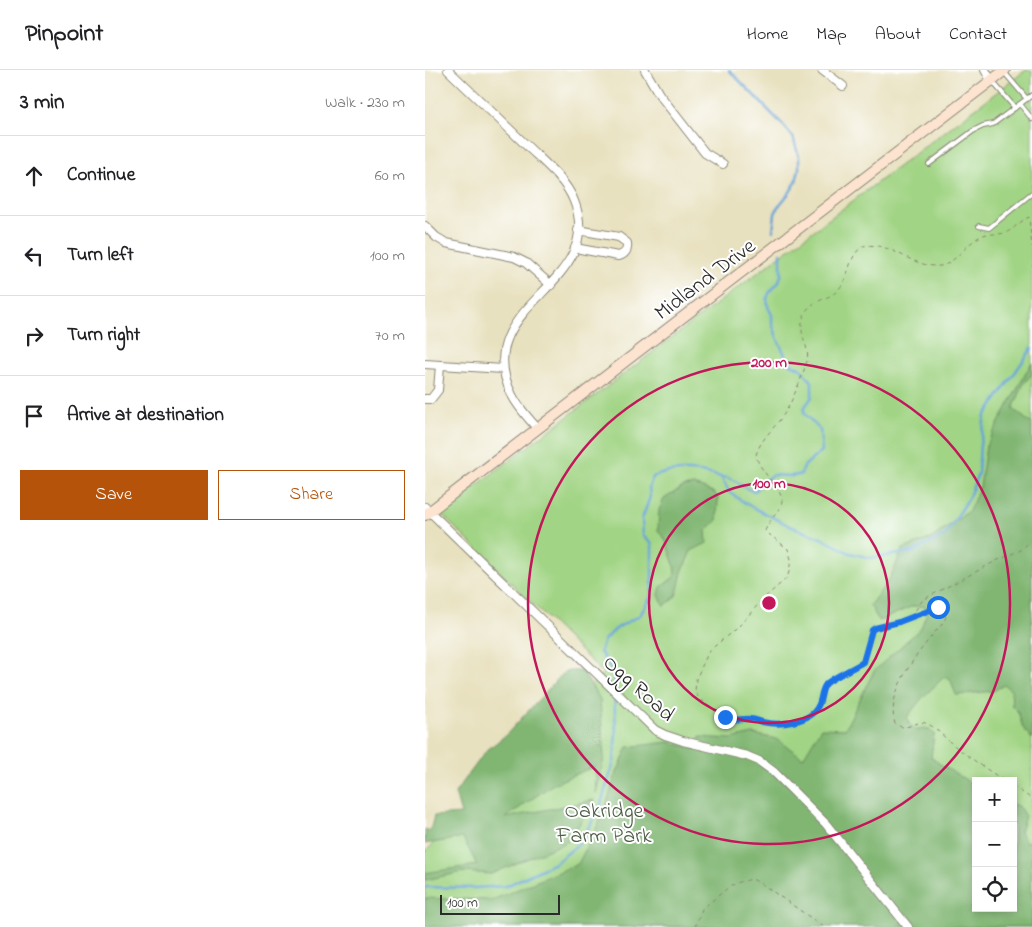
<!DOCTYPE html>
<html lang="en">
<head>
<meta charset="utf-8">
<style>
	:root { --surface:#fff; --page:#f2f2f2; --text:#202124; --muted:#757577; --line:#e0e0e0; --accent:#b45309 }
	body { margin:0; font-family:"Indie Flower",sans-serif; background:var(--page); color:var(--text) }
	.controls { position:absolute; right:15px; bottom:15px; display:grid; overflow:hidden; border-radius:0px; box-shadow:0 2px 8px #0003 }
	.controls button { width:45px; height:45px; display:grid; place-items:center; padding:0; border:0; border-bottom:1px solid var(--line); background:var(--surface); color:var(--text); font:25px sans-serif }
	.scale { position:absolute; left:15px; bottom:12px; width:120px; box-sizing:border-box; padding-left:5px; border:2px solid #2b2b2b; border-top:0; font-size:14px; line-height:18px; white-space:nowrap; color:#2b2b2b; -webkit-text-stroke:4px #fff; paint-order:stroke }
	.stop { position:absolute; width:15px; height:15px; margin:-11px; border:4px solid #1a73e8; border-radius:50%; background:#fff }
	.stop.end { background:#1a73e8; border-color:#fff; box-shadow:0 1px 5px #0008 }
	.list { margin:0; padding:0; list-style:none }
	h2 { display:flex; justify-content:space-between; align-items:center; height:65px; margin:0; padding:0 20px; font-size:21px }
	h2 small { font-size:16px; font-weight:400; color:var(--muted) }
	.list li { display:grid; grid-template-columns:32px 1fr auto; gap:15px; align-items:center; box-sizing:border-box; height:80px; padding:0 20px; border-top:1px solid var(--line) }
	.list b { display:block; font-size:19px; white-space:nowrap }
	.list em { font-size:16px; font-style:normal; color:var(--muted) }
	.actions { display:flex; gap:10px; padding:15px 20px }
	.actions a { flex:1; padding:11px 0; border:1px solid var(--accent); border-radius:0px; text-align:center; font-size:18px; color:var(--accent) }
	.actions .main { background:var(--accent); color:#fff }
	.icon { flex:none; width:28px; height:28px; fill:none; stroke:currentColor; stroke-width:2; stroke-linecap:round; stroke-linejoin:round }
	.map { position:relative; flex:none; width:607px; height:857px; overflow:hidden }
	header { display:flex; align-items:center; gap:30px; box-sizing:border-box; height:70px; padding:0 25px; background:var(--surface); border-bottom:1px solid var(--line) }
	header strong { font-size:24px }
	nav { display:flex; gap:28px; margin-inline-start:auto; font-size:18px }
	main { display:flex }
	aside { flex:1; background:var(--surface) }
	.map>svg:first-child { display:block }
	.green { fill:#a1d484; stroke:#668058; fill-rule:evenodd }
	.forest { fill:#80b672; stroke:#56704e }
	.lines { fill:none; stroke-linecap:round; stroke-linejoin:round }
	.stream { stroke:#61a1d4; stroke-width:2.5 }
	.service-casing { stroke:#8a8675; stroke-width:6 }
	.minor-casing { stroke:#8a8675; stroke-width:10 }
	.secondary-casing { stroke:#8a8675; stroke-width:12 }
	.path { stroke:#8a8675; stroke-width:1; stroke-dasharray:4 4; stroke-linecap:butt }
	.service { stroke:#fff; stroke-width:4 }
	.minor { stroke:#fff; stroke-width:8 }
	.secondary { stroke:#fde4d1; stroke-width:10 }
	.route { stroke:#1a73e8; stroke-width:6 }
	.ring { fill:none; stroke:#c2185b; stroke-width:2.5 }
	.labels { text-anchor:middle; stroke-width:4; stroke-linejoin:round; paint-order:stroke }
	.street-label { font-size:22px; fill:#2b2b2b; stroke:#fff }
	.park-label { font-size:22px; fill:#4e5e46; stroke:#fff }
	.centre { fill:#c2185b; stroke:#fff; stroke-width:2.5 }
	.ring-label { font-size:15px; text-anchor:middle; font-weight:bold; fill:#c2185b; stroke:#fff; stroke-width:4; stroke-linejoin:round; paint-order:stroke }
</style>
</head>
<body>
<header>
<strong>Pinpoint</strong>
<nav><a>Home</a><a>Map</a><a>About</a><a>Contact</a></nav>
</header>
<main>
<aside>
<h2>3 min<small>Walk · 230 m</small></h2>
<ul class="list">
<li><svg class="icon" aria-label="ahead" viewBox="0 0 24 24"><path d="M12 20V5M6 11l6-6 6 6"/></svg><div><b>Continue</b></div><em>60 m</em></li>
<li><svg class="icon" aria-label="left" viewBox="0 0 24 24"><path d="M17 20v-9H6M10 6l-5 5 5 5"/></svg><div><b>Turn left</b></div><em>100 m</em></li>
<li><svg class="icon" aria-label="right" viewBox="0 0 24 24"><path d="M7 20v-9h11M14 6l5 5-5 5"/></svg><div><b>Turn right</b></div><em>70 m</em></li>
<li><svg class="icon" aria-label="arrive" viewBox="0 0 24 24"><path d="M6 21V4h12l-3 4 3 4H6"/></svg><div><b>Arrive at destination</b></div></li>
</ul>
<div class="actions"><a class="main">Save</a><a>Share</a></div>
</aside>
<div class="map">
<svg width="607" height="857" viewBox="0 0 607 857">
	<rect width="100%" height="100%" fill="#fff"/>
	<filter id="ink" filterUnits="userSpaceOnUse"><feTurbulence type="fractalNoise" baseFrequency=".02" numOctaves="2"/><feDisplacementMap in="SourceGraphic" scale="10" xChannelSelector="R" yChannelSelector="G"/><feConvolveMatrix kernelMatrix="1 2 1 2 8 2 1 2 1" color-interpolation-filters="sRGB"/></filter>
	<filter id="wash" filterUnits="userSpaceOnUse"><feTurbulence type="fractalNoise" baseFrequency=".0096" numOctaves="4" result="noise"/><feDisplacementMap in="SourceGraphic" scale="20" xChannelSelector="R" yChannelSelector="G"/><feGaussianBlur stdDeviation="1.12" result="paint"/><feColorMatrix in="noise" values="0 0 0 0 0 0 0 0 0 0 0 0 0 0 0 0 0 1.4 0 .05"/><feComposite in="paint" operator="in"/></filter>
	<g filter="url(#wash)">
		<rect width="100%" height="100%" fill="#e8e1bf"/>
		<!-- green -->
		<path class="green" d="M601 0H607V857H0V782L178 603 15 443ZM551 711H588V838H551Z"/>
		<!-- forest -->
		<g class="forest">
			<path d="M607 292V304L599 313 588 339 607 354V669L598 658 593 642 587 636 586 620 579 615 568 621 531 625 525 608 519 607 497 628 482 647 484 654 491 660C499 657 503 657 509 664L506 687C519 699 536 705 551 717V838H588V734L594 737 600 746 595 762 601 772 607 771V857H0V828L67 830 153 794 178 745 190 707 203 677 244 672 269 679 275 667 306 669 328 664 352 669 378 688 396 658 420 659 449 601 496 558 504 537 488 536 454 551 445 535 464 510 478 479 507 468 544 441 555 417 561 376Z"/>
			<path d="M269 415 288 422 293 427 292 450 281 461 282 473 266 481 257 502 252 524 248 529 239 536 234 525 236 517 248 508 250 504 249 495 240 469 233 460 234 440 239 429 258 417Z"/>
			<path d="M140 601H157L175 629 179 688 171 723 170 696 128 714 80 748 169 730 144 771 66 804 38 802 0 810V803L52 795 38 768 0 774V759L5 761 9 746 36 744 30 723 61 681 82 664Z"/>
		</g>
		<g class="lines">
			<!-- stream -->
			<g class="stream">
				<path d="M304 0 358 55 368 67 374 87V99L371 112 365 122 352 138 350 144 348 161"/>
				<path d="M296 407C313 407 318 421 330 421L339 410 348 405C358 405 367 408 376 404L380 395 397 381 395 360 379 343V338L387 327V312L375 298 366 294 361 287 353 270 347 253V245L343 237 342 229 344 223 353 213 356 206V183"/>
				<path d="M189 618V603L175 582 179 570 192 558 215 545 227 525V474L218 466 217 449 225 427 224 417 228 407C251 397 274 400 296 407L305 423 325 436 367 457 396 468 425 483 446 488 488 482 520 466 543 429 553 404 555 375 560 346 607 278"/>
				<path d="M0 817 49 818 81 816 130 793 154 774 174 740 189 692 191 662 189 623"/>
			</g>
		</g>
	</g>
	<g filter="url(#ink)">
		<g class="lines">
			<defs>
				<g id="service">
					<path d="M579 2 602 29"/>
					<path d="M568 12 590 38"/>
					<path d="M595 34 607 49"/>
					<path d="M504 94 548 61 558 56 568 54 607 25"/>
					<path d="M554 156 564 158 607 123"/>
				</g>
				<g id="minor">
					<path d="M23 0C49 25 74 49 100 74 117 91 140 108 149 131 183 217 42 234 87 325 93 337 103 348 112 358"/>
					<path d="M220 0 234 24 280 83 298 94"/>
					<path d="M397 0 418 16"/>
					<path d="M560 0 566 10"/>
					<path d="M0 156 11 167 21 173 89 187 101 193 126 215"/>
					<path d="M150 178 193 186C200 185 203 180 202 173L194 167 153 160"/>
					<path d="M0 294 78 299"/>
					<path d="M0 329H6L13 320 15 295"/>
					<path d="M0 437 230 660 240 665 258 671 322 686 334 691 349 702 401 754 483 857"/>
				</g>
				<path id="secondary" d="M0 445 580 0"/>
			</defs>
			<!-- service casing -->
			<use href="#service" class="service-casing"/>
			<!-- minor casing -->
			<use href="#minor" class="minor-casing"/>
			<!-- secondary casing -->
			<use href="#secondary" class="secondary-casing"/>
			<!-- path -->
			<g class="path">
				<path d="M562 164C543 168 532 194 515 196 486 198 467 171 438 176 423 186 425 206 414 219 405 230 387 229 380 243 370 264 386 275 382 291 379 302 366 335 359 344 350 358 336 368 331 385 333 400 357 419 357 430 357 439 343 451 340 461L363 479 366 489 364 502 362 508 338 529 315 555 284 581 271 609 270 622 274 628 304 650 327 649 349 653 366 652 377 649 389 642 393 637 401 614 437 592 447 561 450 558 495 545 510 538H518C520 541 522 544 520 549 518 555 510 561 506 567 488 589 461 624 470 654 484 663 491 648 503 654 511 658 518 666 525 672 542 686 561 699 580 711"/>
				<path d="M566 164C589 165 586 156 604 147L607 177"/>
				<path d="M486 547 496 532 503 527 571 491 596 480 607 469"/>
				<path d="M588 716 607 729"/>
				<path d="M270 857 277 839 304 817 311 813 327 809 337 814 399 857"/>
			</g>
			<!-- service -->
			<use href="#service" class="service"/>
			<!-- minor -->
			<use href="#minor" class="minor"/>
			<!-- secondary -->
			<use href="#secondary" class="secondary"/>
		</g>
	</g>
	<g class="lines" filter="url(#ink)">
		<!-- route -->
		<path class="route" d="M300 647C308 652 316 648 326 649 330 649 333 651 337 652 354 656 385 653 393 636 397 629 396 619 401 614 407 608 429 598 438 592L447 560 450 558 474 552 513 537"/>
	</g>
	<!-- distance rings -->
	<g class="ring">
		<circle cx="344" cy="533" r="120"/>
		<circle cx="344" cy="533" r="241"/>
	</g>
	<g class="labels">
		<!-- street labels -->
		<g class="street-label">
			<text transform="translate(279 208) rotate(-37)" y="8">Midland Drive</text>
			<text transform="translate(215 617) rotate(42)" y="8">Ogg Road</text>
		</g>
		<!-- park labels -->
		<g class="park-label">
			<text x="179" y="747">Oakridge<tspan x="179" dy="25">Farm Park</tspan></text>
		</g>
	</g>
	<circle cx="344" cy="533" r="8" class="centre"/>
	<g class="ring-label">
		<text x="344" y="297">200 m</text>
		<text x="344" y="418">100 m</text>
	</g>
</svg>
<div class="controls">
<button>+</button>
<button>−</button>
<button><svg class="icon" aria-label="locate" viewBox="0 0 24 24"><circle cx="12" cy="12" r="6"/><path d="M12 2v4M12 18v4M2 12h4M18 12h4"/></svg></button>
</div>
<div class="scale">100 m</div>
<div class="stop" style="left:513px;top:537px"></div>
<div class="stop end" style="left:300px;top:647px"></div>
</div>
</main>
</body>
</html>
